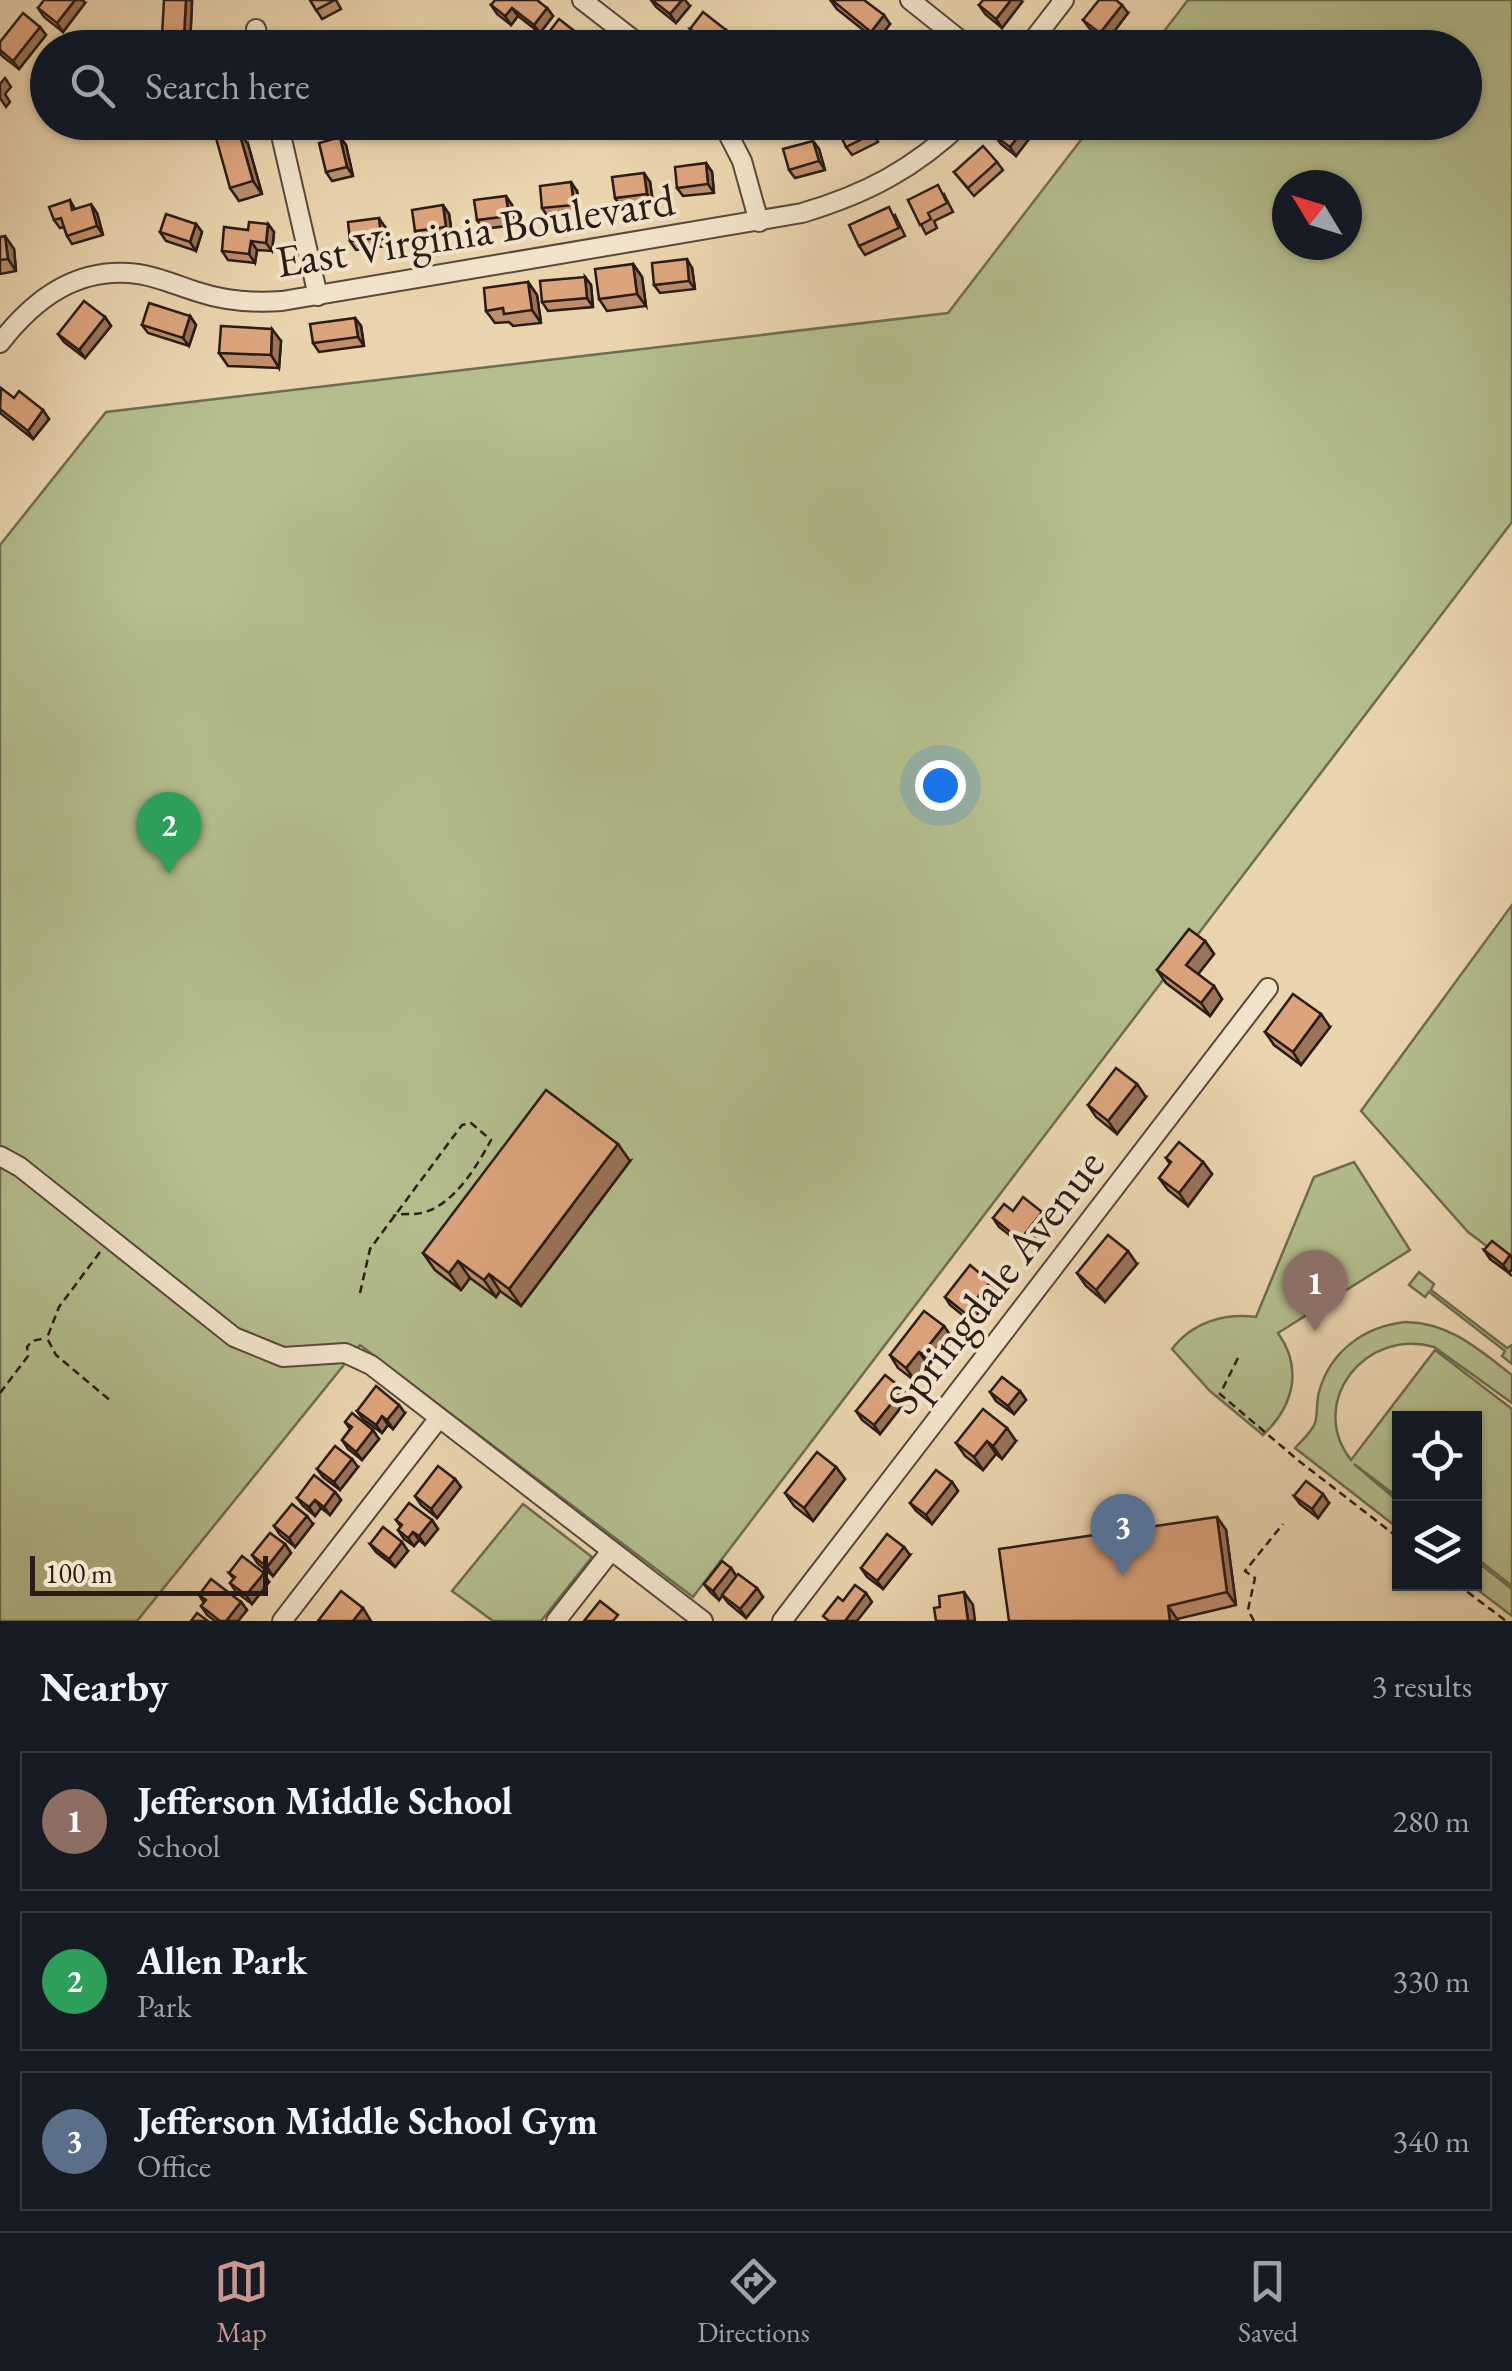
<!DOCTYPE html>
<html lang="en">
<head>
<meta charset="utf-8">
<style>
	:root { --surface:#171b24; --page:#242831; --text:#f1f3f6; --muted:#9ea1a6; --line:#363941; --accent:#c59692 }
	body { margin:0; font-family:"EB Garamond",serif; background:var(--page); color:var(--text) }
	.controls { position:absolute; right:30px; bottom:30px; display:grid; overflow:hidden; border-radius:0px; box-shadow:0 2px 8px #0004 }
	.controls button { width:90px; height:90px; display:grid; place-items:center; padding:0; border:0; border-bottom:2px solid var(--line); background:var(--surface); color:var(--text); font:50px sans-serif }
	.compass { position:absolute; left:1272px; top:170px; width:90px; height:90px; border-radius:50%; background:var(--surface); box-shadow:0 2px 8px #0004; rotate:308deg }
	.scale { position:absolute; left:30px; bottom:25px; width:238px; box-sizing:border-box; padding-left:10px; border:5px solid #291b15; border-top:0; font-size:28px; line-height:35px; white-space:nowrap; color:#291b15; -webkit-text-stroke:8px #f1e3ca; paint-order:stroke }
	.you { position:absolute; left:940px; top:785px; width:35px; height:35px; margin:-25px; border:8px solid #fff; border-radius:50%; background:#1a73e8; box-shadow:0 0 0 15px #1a73e833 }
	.badge { display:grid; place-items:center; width:65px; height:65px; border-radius:50%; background:var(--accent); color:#fff; font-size:32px; font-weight:700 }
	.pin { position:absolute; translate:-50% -82px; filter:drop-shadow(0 2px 5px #0008) }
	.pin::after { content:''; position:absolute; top:52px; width:35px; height:30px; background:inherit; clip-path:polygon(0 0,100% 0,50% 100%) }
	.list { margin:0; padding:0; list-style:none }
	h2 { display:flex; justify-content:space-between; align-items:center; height:130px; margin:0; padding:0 40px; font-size:42px }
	h2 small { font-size:32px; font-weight:400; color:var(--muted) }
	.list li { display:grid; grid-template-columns:65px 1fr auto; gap:30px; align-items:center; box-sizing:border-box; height:140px; margin:0 20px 20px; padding:0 20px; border:2px solid var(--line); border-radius:0px }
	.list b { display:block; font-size:38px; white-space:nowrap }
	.list p { margin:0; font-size:32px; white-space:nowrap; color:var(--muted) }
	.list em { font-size:32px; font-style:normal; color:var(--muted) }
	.icon { flex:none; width:55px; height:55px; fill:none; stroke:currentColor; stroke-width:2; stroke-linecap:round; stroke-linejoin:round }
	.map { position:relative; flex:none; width:1512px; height:1621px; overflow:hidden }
	.search { position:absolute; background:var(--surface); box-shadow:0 2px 8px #0004; left:30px; right:30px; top:30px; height:110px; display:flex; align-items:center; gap:25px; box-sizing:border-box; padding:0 35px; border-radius:55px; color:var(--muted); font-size:38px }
	.sheet { height:610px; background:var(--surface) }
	nav { display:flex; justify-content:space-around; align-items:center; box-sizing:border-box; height:140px; border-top:2px solid var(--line); background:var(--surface); font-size:28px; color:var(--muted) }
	nav a { display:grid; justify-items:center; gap:5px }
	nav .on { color:var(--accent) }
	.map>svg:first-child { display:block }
	.green { fill:#b4bd8c; stroke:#6e6c50; stroke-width:2.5; fill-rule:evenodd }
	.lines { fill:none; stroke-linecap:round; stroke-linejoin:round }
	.minor-casing { stroke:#59493b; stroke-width:22 }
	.path { stroke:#291b15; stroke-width:2.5; stroke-dasharray:8 5; stroke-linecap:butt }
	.minor { stroke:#f1e3ca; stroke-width:18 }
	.wall { fill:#bd8d6c; stroke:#291b15; stroke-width:2.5 }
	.shaded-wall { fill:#9a7358; stroke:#291b15; stroke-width:2.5 }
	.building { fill:#dca47d; stroke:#291b15; stroke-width:2.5 }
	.labels { text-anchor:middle; stroke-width:8; stroke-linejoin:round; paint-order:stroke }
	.street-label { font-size:45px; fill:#291b15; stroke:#f1e3ca }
</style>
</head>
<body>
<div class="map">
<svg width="1512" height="1621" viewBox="0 0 1512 1621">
	<rect width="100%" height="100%" fill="#ead4ad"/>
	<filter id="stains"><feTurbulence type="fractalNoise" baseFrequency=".002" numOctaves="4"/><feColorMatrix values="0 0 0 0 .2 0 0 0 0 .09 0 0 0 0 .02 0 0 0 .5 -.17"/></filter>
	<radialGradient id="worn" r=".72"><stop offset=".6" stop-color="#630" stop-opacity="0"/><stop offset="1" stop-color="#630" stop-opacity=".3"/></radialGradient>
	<!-- green -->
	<g class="green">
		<path d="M1188 0H1512V522L693 1597 360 1345 137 1621H0V545L106 412 948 313 1094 123 1464 122V48L1152 47ZM1287 185H1347V245H1287Z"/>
		<path d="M1512 905V1265L1468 1232 1361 1111Z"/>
		<path d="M1354 1162 1410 1250 1278 1333C1303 1368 1294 1406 1263 1435L1210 1391 1172 1349C1192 1322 1225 1313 1256 1317L1314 1177Z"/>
		<path d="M1419 1272 1434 1284 1431 1290 1507 1348 1512 1345V1364L1502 1356 1505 1351 1429 1292 1425 1297 1409 1285Z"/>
		<path d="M1406 1322C1450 1323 1478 1349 1512 1375V1403L1434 1347C1366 1327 1306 1402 1351 1460L1435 1350 1512 1409V1586L1475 1557 1474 1418H1400L1399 1498 1354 1464 1399 1502V1529L1295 1448C1301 1441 1312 1432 1315 1423 1318 1414 1316 1402 1319 1392 1330 1351 1365 1326 1406 1322Z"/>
		<path d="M523 1504 592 1557 541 1621H493L452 1591Z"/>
		<path d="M1475 1560 1512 1589V1616L1470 1584H1474Z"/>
	</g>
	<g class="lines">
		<defs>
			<g id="minor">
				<path d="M582 0 644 48"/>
				<path d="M910 0 970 48"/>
				<path d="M256 29 260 48"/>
				<path d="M1027 48 1064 0"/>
				<path d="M278 122 318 296"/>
				<path d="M722 122 742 161 759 222"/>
				<path d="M0 343C35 298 78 266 138 274 159 277 178 286 198 292 225 301 254 303 282 301L802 213C866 194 914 169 963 122"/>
				<path d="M0 1156 20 1167 234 1337 283 1357 345 1353 371 1365 703 1621"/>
				<path d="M282 1621 439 1418"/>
				<path d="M556 1621 611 1551"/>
				<path d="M782 1621 1268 988"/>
			</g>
		</defs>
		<!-- minor casing -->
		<use href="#minor" class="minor-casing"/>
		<!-- path -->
		<g class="path">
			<path d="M100 1252 59 1307 47 1338 56 1355 112 1402"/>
			<path d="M1509 1273 1512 1276"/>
			<path d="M360 1293 370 1249 462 1125 471 1123 491 1140C477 1166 455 1203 425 1212 413 1216 404 1212 393 1216"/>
			<path d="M1238 1358 1220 1394 1299 1461 1400 1539"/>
			<path d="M0 1393 28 1356 27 1347 32 1341 46 1338"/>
			<path d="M1457 1584 1506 1621"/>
			<path d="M1254 1621 1248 1610 1255 1578 1245 1571 1283 1524"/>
		</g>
		<!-- minor -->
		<use href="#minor" class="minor"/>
	</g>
	<!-- wall -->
	<g class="wall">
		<path d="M310 0H336L341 9 322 19Z"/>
		<path d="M651 0 690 6 676 23 656 7Z"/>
		<path d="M831 1 890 24 877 41 837 9Z"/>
		<path d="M192 2 190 45 168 44 162 35Z"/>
		<path d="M1022 2 1002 28 985 14 979 5Z"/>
		<path d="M85 3 63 32 44 17 38 8Z"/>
		<path d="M491 5 547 8 553 16 540 33 518 16 511 25 497 14Z"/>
		<path d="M1128 13 1106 42 1089 28 1083 20Z"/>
		<path d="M40 27 46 35 19 69 2 56 0 53V42Z"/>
		<path d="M690 29 731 38 724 48H709L696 37Z"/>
		<path d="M207 122H232L233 128 213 132Z"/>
		<path d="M848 122H868L878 142 852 155 846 147Z"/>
		<path d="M892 122H913L900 133Z"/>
		<path d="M1032 135 1016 156 1001 144 995 136Z"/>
		<path d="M340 137 346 145 353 176 332 181 326 172Z"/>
		<path d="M813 141 819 149 825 170 795 178 789 170Z"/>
		<path d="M248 144 262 194 239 201 230 188Z"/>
		<path d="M997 162 1003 170 974 196 954 172Z"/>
		<path d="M706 163 712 172 714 193 683 196 677 188Z"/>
		<path d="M650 182 653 203 621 207 615 198Z"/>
		<path d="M577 191 580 213 548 217 542 208Z"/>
		<path d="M944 194 953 212 934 221 937 228 926 234 908 200Z"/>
		<path d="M70 200 75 209 97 213 103 235 72 244 67 236 64 227 60 228 54 220Z"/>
		<path d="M512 205 515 225 483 229 477 220Z"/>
		<path d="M449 214 452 235 421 240 415 231Z"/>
		<path d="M895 215 905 236 865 255 859 246Z"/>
		<path d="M196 224 202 232 196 251 166 241 160 232Z"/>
		<path d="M268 224 274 232 272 251 257 250 255 263 228 260 222 251 248 230Z"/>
		<path d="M385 227 387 246 356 250 350 241Z"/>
		<path d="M0 237 14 249 16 271 0 274Z"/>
		<path d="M633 264 642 277 646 306 607 311 599 299Z"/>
		<path d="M692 268 695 289 660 293 654 285Z"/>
		<path d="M585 277 591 285 593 307 548 311 542 302Z"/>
		<path d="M528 282 537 295 541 323 513 326 509 322 495 323 486 311Z"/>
		<path d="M190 316 196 325 189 346 148 333 142 325Z"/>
		<path d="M105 317 111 326 85 358 64 342 58 334Z"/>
		<path d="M355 318 361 326 364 346 319 352 313 343Z"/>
		<path d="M281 341 279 368 228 366 219 353Z"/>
		<path d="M0 390 49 419 33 439 0 413Z"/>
		<path d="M1205 941 1214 954 1198 974 1222 999 1210 1016 1166 983 1157 970Z"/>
		<path d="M1330 1027 1301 1065 1274 1045 1265 1032Z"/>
		<path d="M1146 1097 1117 1134 1096 1117 1088 1105Z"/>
		<path d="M1166 1158 1203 1162 1212 1174 1188 1206 1168 1190 1159 1178 1170 1164Z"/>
		<path d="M630 1161 521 1306 500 1291 496 1297 470 1278 461 1290 435 1270 423 1253Z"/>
		<path d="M1013 1211 1042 1212 1048 1221 1026 1248 999 1227 993 1218Z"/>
		<path d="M1484 1250 1512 1258V1269L1509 1273 1490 1259Z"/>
		<path d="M1137 1264 1105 1302 1086 1286 1077 1273Z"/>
		<path d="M996 1290 971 1322 950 1305 945 1297Z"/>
		<path d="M953 1339 931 1367 928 1364 915 1381 898 1368 890 1355Z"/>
		<path d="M1020 1391 1026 1400 1014 1414 996 1401 990 1392Z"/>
		<path d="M909 1397 880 1434 862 1420 856 1411Z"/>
		<path d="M357 1411 405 1413 393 1429 388 1425 382 1433 363 1419Z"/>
		<path d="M345 1422 379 1439 362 1460 348 1449 342 1440 350 1429Z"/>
		<path d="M1016 1441 1002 1459 996 1454 983 1470 965 1456 956 1443Z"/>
		<path d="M358 1467 340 1490 323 1477 317 1469Z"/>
		<path d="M836 1467 845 1479 813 1521 794 1506 785 1493Z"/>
		<path d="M455 1479 461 1487 437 1518 421 1505 415 1496Z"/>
		<path d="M952 1482 958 1491 932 1524 916 1511 910 1503Z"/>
		<path d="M335 1492 341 1500 330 1515 321 1508 315 1516 303 1506 297 1498Z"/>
		<path d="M1294 1496 1329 1503 1318 1518 1300 1504Z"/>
		<path d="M1217 1517 1226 1530 1236 1605 1177 1619 1178 1621H1009Z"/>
		<path d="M396 1520H432L438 1529 425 1545 419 1540 414 1546 404 1539 398 1530 401 1527Z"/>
		<path d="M313 1524 295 1547 280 1535 274 1526Z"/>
		<path d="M285 1544 291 1553 273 1576 258 1564 252 1555Z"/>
		<path d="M370 1544 408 1551 395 1567 376 1552Z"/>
		<path d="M910 1555 883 1589 867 1577 861 1568Z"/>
		<path d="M731 1568 736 1576 763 1597 746 1618 728 1603 722 1595 719 1600 710 1592 704 1584Z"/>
		<path d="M229 1573 269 1582 252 1604 236 1592 230 1583 234 1579Z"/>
		<path d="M199 1595 241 1602 247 1610 238 1621H215L207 1615 201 1606 204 1603Z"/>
	</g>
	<!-- shaded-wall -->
	<g class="shaded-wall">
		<path d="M75 0H83L85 3 63 32 57 23Z"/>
		<path d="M186 0H190L192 2 190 45 184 36Z"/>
		<path d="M682 0H685L690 6 676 23 670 14Z"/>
		<path d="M1011 0H1021L1022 2 1002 28 996 19Z"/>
		<path d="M1122 5 1128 13 1106 42 1100 33Z"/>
		<path d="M512 8 518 16 511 25 505 16Z"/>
		<path d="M547 8 553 16 540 33 534 25Z"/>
		<path d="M884 15 890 24 877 41 871 32Z"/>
		<path d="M40 27 46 35 19 69 13 61Z"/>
		<path d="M726 30 731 38 724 48H714L713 46Z"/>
		<path d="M5 78 11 87 5 94 10 102 6 107 0 98V84Z"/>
		<path d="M661 122H675L664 134 658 126Z"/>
		<path d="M1026 126 1032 135 1016 156 1010 147Z"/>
		<path d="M239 132 248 144 262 194 253 181Z"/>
		<path d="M340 137 346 145 353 176 347 167Z"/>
		<path d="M813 141 819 149 825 170 819 161Z"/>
		<path d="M706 163 712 172 714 193 708 184Z"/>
		<path d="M644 173 650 182 653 203 647 194Z"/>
		<path d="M571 182 577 191 580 213 574 205Z"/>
		<path d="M506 196 512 205 515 225 509 216Z"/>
		<path d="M91 204 97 213 103 235 97 226Z"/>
		<path d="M443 205 449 214 452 235 446 227Z"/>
		<path d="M379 218 385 227 387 246 381 238Z"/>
		<path d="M196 224 202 232 196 251 190 242Z"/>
		<path d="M268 224 274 232 272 251 266 243Z"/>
		<path d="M5 236 14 249 16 271 8 259Z"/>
		<path d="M251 241 257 250 255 263 249 254Z"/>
		<path d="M687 259 692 268 695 289 689 281Z"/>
		<path d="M633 264 642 277 646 306 637 294Z"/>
		<path d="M585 277 591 285 593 307 587 298Z"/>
		<path d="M528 282 537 295 541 323 532 310Z"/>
		<path d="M190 316 196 325 189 346 183 338Z"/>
		<path d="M105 317 111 326 85 358 79 350Z"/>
		<path d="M355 318 361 326 364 346 358 337Z"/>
		<path d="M272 329 281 341 279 368 271 355Z"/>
		<path d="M43 410 49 419 33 439 28 431Z"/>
		<path d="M1205 941 1214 954 1195 978 1186 965Z"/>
		<path d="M1214 986 1222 999 1210 1016 1201 1003Z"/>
		<path d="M1321 1014 1330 1027 1301 1065 1293 1052Z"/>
		<path d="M1137 1084 1146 1097 1117 1134 1108 1121Z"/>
		<path d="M618 1144 630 1161 521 1306 509 1289Z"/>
		<path d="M1203 1162 1212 1174 1188 1206 1179 1193Z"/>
		<path d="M1042 1212 1048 1221 1026 1248 1020 1240Z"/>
		<path d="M1128 1251 1137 1264 1105 1302 1096 1290Z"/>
		<path d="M1510 1255 1512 1258V1269L1509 1273 1503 1265Z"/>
		<path d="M458 1261 470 1278 461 1290 449 1273Z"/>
		<path d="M489 1274 500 1291 496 1297 484 1280Z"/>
		<path d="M990 1282 996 1290 971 1322 965 1313Z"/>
		<path d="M944 1326 953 1339 931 1367 922 1354Z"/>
		<path d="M919 1352 928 1364 915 1381 906 1368Z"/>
		<path d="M903 1389 909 1397 880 1434 874 1425Z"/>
		<path d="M1020 1391 1026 1400 1014 1414 1008 1406Z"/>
		<path d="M399 1405 405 1413 393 1429 387 1420Z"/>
		<path d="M382 1416 388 1425 382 1433 376 1425Z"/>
		<path d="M1007 1428 1016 1441 1002 1459 993 1446Z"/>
		<path d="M373 1430 379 1439 362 1460 356 1452Z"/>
		<path d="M987 1441 996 1454 983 1470 974 1457Z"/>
		<path d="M352 1459 358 1467 340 1490 334 1482Z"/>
		<path d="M836 1467 845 1479 813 1521 804 1508Z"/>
		<path d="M455 1479 461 1487 437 1518 431 1509Z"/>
		<path d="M952 1482 958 1491 932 1524 926 1515Z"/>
		<path d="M335 1492 341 1500 330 1515 324 1507Z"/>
		<path d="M1323 1494 1329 1503 1318 1518 1312 1509Z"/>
		<path d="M315 1500 321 1508 315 1516 309 1507Z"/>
		<path d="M307 1516 313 1524 295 1547 289 1538Z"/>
		<path d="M1217 1517 1226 1530 1236 1605 1227 1592Z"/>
		<path d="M432 1520 438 1529 425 1545 419 1536Z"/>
		<path d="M413 1532 419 1540 414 1546 408 1538Z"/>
		<path d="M402 1542 408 1551 395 1567 389 1559Z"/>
		<path d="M285 1544 291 1553 273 1576 267 1567Z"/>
		<path d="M904 1547 910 1555 883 1589 877 1581Z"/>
		<path d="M731 1568 737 1577 719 1600 713 1591Z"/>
		<path d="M264 1573 269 1582 252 1604 246 1595Z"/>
		<path d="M757 1588 763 1597 746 1618 740 1609Z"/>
		<path d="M964 1592 973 1605 975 1621H968Z"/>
		<path d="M866 1593 872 1602 857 1621H845Z"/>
		<path d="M241 1602 247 1610 238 1621H226Z"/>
		<path d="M1168 1606 1177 1619 1178 1621H1170Z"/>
		<path d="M363 1608 371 1621H353Z"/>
	</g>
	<!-- building -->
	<g class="building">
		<path d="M44 0H75L57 23 38 8Z"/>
		<path d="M164 0H186L184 36 162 35Z"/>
		<path d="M310 0H335L316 10Z"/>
		<path d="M495 0H537L547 8 534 25 512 8 505 16 491 5Z"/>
		<path d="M652 0H682L670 14Z"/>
		<path d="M832 0H864L884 15 871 32Z"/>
		<path d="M983 0H1011L996 19 979 5Z"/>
		<path d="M1099 0H1116L1122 5 1100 33 1083 20Z"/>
		<path d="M703 12 726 30 713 46 690 29Z"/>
		<path d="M23 13 40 27 13 61 0 50V42Z"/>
		<path d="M559 19 591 44 588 48H560L546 36Z"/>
		<path d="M1074 34 1092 48H1064Z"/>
		<path d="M848 122H866L872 134 846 147 837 128Z"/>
		<path d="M1005 122H1022L1026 126 1010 147 995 136Z"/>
		<path d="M239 132 253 181 230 188 216 138Z"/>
		<path d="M340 137 347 167 326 172 319 143Z"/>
		<path d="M813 141 819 161 789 170 783 149Z"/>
		<path d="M983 146 997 162 968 188 954 172Z"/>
		<path d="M706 163 708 184 677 188 675 167Z"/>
		<path d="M644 173 647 194 615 198 612 177Z"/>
		<path d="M571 182 574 205 542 208 540 186Z"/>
		<path d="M938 185 947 203 928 213 931 219 920 225 908 200Z"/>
		<path d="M506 196 509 216 477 220 474 200Z"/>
		<path d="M70 200 72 210 91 204 97 226 67 236 61 218 54 220 49 207Z"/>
		<path d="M443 205 446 227 415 231 412 210Z"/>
		<path d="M889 207 899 228 859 246 849 225Z"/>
		<path d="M166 214 196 224 190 242 160 232Z"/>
		<path d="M379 218 381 238 350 241 348 222Z"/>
		<path d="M249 222 268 224 266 243 251 241 249 254 222 251 224 227 248 230Z"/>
		<path d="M5 236 8 259 0 260V237Z"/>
		<path d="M687 259 689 281 654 285 652 263Z"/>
		<path d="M633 264 637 294 599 299 595 269Z"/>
		<path d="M585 277 587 298 542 302 540 281Z"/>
		<path d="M528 282 532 310 504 314 503 308 486 311 484 288Z"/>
		<path d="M84 301 105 317 79 350 58 334Z"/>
		<path d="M149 303 190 316 183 338 142 325Z"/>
		<path d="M355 318 358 337 313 343 310 324Z"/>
		<path d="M221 326 272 329 271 355 219 353Z"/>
		<path d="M1 388 14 398 19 391 43 410 28 431 0 409Z"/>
		<path d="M1189 929 1205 941 1186 965 1214 986 1201 1003 1157 970Z"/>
		<path d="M1293 994 1321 1014 1293 1052 1265 1032Z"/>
		<path d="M1116 1068 1137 1084 1108 1121 1088 1105Z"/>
		<path d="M546 1090 618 1144 509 1289 489 1274 484 1280 458 1261 449 1273 423 1253Z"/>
		<path d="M1179 1142 1203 1162 1179 1193 1159 1178 1171 1162 1166 1158Z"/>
		<path d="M1023 1197 1042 1212 1020 1240 993 1218 1004 1204 1013 1211Z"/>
		<path d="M1108 1235 1128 1251 1096 1290 1077 1273Z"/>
		<path d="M1492 1241 1510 1255 1503 1265 1484 1250Z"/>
		<path d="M970 1265 990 1282 965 1313 945 1297Z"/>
		<path d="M924 1311 944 1326 922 1354 919 1352 906 1368 890 1355Z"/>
		<path d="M885 1375 903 1389 874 1425 856 1411Z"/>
		<path d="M1002 1377 1020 1391 1008 1406 990 1392Z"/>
		<path d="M376 1386 399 1405 387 1420 382 1416 376 1425 357 1411Z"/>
		<path d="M983 1409 1007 1428 993 1446 987 1441 974 1457 956 1443Z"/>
		<path d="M352 1413 373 1430 356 1452 342 1440 352 1427 345 1422Z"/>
		<path d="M335 1446 352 1459 334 1482 317 1469Z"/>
		<path d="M817 1452 836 1467 804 1508 785 1493Z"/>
		<path d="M438 1466 455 1479 431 1509 415 1496Z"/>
		<path d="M936 1470 952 1482 926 1515 910 1503Z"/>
		<path d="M314 1475 335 1492 324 1507 315 1500 309 1507 297 1498Z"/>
		<path d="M1306 1481 1323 1494 1312 1509 1294 1496Z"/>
		<path d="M409 1503 432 1520 419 1536 413 1532 408 1538 398 1530 402 1525 396 1520Z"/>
		<path d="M292 1504 307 1516 289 1538 274 1526Z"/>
		<path d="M1217 1517 1227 1592 1168 1606 1170 1621H1009L999 1549Z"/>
		<path d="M383 1527 402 1542 389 1559 370 1544Z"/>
		<path d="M270 1533 285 1544 267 1567 252 1555Z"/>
		<path d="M887 1534 904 1547 877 1581 861 1568Z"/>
		<path d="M242 1556 264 1573 246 1595 230 1583 235 1577 229 1573Z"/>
		<path d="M722 1561 731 1568 713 1591 704 1584Z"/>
		<path d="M738 1574 757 1588 740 1609 722 1595Z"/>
		<path d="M211 1579 241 1602 226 1621H220L201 1606 206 1600 199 1595Z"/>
		<path d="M855 1585 866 1593 845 1621H829L823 1616 838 1597 843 1601Z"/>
		<path d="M341 1591 363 1608 353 1621H318Z"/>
		<path d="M964 1592 968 1621H936L934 1608 940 1607 939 1596Z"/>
		<path d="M600 1601 618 1615 613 1621H584Z"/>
		<path d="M197 1613 208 1621H191Z"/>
	</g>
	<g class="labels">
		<!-- street labels -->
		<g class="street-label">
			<text transform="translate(475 230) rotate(-9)" y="16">East Virginia Boulevard</text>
			<text transform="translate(995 1281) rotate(-52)" y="16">Springdale Avenue</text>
		</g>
	</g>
	<rect width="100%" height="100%" filter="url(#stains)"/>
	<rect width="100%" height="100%" fill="url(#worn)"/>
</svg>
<div class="controls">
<button><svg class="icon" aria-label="locate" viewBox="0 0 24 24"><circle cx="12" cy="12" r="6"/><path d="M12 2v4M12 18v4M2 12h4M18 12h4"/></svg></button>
<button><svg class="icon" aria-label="layers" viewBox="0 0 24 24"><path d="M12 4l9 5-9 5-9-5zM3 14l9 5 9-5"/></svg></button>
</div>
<svg class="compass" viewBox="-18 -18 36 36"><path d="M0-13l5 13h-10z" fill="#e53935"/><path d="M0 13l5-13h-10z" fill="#9ea1a6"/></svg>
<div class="scale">100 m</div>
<div class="you"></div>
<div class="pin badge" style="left:1315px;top:1332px;background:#8d6e63">1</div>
<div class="pin badge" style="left:169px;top:874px;background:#2e9e5b">2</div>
<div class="pin badge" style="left:1123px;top:1576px;background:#5c6f8a">3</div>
<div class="search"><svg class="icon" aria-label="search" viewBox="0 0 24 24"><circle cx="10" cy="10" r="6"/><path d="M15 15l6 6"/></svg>Search here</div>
</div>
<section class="sheet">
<h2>Nearby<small>3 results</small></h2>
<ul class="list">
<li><span class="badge" style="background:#8d6e63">1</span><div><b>Jefferson Middle School</b><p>School</p></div><em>280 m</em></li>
<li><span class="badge" style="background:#2e9e5b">2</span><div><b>Allen Park</b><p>Park</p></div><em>330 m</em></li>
<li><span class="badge" style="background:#5c6f8a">3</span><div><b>Jefferson Middle School Gym</b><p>Office</p></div><em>340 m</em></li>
</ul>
</section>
<nav>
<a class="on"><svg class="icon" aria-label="map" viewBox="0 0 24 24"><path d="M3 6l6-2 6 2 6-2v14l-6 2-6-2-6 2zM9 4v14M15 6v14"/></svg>Map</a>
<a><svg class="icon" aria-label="directions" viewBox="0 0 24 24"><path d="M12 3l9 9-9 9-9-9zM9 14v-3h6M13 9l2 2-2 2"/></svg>Directions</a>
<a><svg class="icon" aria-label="saved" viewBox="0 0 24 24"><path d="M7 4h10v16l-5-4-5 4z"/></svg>Saved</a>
</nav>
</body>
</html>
